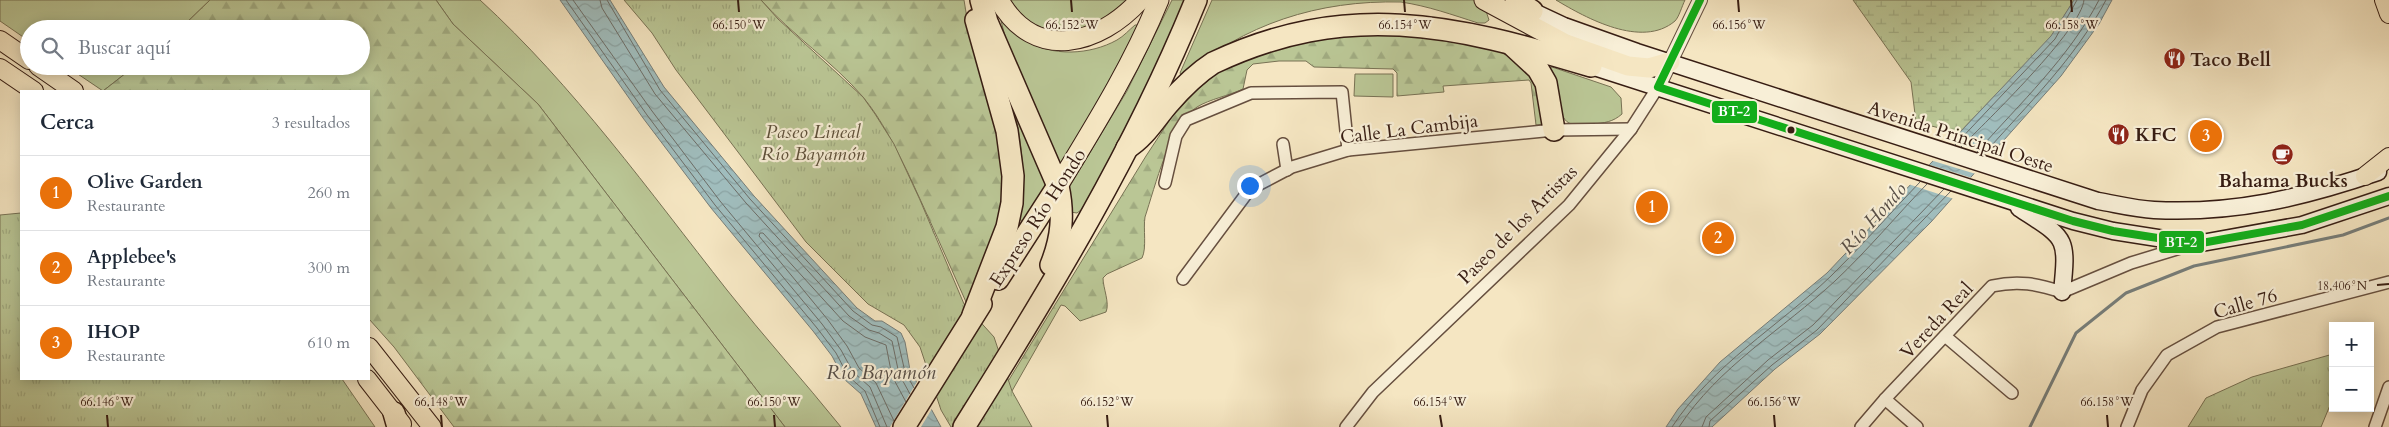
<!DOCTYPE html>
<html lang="es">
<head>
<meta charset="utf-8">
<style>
	:root { --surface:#fff; --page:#f6f6f7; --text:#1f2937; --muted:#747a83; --line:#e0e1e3; --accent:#ea580c }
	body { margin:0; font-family:Cardo,serif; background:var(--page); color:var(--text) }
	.controls { position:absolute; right:15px; bottom:15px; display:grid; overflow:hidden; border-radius:0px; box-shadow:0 2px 12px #0003 }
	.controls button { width:45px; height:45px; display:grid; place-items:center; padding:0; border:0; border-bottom:1px solid var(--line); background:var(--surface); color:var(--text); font:25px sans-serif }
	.you { position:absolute; left:1249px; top:185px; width:18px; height:18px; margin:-12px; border:4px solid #fff; border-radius:50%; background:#1a73e8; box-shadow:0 0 0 8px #1a73e833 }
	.badge { display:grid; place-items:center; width:32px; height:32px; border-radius:50%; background:var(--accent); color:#fff; font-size:16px; font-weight:700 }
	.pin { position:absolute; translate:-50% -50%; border:2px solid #fff; box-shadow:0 1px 5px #0006 }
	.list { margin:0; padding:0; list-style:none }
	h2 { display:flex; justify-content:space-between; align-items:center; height:65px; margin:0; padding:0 20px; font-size:21px }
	h2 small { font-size:16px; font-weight:400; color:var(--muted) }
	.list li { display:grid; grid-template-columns:32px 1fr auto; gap:15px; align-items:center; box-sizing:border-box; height:75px; padding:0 20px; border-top:1px solid var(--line) }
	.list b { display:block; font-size:19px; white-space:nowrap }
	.list p { margin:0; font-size:16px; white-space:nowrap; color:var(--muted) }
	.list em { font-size:16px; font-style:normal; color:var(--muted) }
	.icon { flex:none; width:28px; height:28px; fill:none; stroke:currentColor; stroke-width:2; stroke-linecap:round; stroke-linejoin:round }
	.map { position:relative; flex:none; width:2389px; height:427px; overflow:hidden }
	.search { position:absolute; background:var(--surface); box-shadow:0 2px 12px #0003; left:20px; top:20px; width:350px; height:55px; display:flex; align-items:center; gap:12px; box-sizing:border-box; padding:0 18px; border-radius:28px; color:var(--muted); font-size:19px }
	.panel { position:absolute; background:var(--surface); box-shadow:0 2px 12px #0003; left:20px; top:90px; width:350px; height:290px; border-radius:0px }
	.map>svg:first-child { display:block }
	.grass { fill:#bac695; stroke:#787254 }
	.forest { fill:url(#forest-firs); stroke:#787254 }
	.wetland { fill:url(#wetland-marsh); stroke:#787254 }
	.park { fill:url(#park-tufts); stroke:#787254 }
	.water { fill:url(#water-waves); stroke:#767d79 }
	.pier { fill:#f5e6c2 }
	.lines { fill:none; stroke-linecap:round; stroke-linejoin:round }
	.shore { stroke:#6c6d68; stroke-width:1 }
	.stream { stroke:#767d79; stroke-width:3 }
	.minor-casing { stroke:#664f3f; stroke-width:14 }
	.tertiary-casing { stroke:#664f3f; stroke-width:16 }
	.secondary-casing { stroke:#371d13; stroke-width:19 }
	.primary-casing { stroke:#371d13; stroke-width:20 }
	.trunk-casing { stroke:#371d13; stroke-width:21 }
	.motorway-casing { stroke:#371d13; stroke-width:24 }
	.minor { stroke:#f8efd7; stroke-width:11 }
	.tertiary { stroke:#f8efd7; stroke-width:14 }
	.secondary { stroke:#f8efd7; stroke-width:16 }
	.primary { stroke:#f5e6c2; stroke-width:18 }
	.trunk { stroke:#f5e6c2; stroke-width:19 }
	.motorway { stroke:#f5e6c2; stroke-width:21 }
	.bus-1-casing { stroke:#f8efd7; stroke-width:11 }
	.bus-1 { stroke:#13ad1a; stroke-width:8 }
	.ticks { fill:none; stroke:#371d13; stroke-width:2 }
	.bus-dot { fill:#371d13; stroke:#f8efd7; stroke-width:2 }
	.labels { text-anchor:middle; stroke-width:4.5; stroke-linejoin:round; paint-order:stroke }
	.poi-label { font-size:19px; font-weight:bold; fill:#371d13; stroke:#f8efd7; text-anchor:start }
	.street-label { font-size:19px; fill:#371d13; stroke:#f8efd7 }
	.park-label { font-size:19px; font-style:italic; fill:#5e503a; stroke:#f8efd7 }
	.water-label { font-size:20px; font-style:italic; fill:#564d46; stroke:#f8efd7 }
	.ticks-label { font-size:12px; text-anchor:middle; fill:#371d13; stroke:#f8efd7; stroke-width:4.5; stroke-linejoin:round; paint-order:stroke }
	.line-badge { stroke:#f8efd7; stroke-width:2 }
	.badge-label { font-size:14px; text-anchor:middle; font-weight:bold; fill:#fff }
</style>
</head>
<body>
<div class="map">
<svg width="2389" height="427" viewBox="0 0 2389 427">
	<defs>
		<pattern id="forest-firs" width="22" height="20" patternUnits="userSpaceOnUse" patternTransform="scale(1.25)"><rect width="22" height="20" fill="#bac695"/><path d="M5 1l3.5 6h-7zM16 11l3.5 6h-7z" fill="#a0aa80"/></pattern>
		<pattern id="wetland-marsh" width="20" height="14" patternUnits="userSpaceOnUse" patternTransform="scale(1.25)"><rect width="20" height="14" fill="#bac695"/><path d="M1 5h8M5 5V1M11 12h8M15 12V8" fill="none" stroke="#a0aa80"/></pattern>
		<pattern id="park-tufts" width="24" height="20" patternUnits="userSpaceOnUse" patternTransform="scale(1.25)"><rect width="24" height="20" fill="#bac695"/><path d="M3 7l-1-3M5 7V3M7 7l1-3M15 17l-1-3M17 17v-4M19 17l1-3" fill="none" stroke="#a0aa80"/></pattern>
		<pattern id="water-waves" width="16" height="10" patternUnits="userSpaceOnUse" patternTransform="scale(1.25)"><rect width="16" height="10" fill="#a0bdbd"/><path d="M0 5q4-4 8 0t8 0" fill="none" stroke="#8aa2a2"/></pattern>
	</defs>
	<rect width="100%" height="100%" fill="#f5e6c2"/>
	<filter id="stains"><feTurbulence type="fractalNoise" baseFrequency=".004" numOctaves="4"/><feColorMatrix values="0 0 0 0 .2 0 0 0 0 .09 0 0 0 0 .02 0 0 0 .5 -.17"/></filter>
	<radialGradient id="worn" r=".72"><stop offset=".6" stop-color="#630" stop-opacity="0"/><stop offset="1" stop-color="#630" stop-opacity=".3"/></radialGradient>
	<!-- grass -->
	<g class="grass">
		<path d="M0 0H210L180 29H29V41L0 21Z"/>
		<path d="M436 0H480C574 86 649 191 727 290 764 337 804 381 841 427H785L538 104 453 24Z"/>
		<path d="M1010 0H1134C1122 9 1109 20 1095 27 1066 41 1024 29 1010 0Z"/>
		<path d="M1172 0H1190L1182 23 1085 207 1077 213 1070 212 1067 191 1127 91Z"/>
		<path d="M1212 0H1474L1485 8 1489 20 1485 23H1478C1453 15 1428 6 1401 2 1318 0 1244 24 1182 77L1180 73Z"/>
		<path d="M1556 0H1685C1682 6 1679 17 1675 21 1642 49 1586 18 1556 0Z"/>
		<path d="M1002 19C1009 26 1016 35 1025 40 1052 57 1090 55 1117 40 1124 36 1129 30 1135 25H1138L1100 99 1060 166 1010 55 1001 21Z"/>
		<path d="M66 66H135L103 91Z"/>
		<path d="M1552 67 1611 87 1621 98 1622 114C1613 122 1604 123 1593 124 1585 124 1576 126 1569 123 1557 117 1552 81 1548 69Z"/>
		<path d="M1355 74H1393V97L1354 96Z"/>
		<path d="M1011 98 1050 178 1023 225 1020 218C1026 176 1022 139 1011 98Z"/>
	</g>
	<!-- forest -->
	<g class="forest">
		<path d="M210 0H436L453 24 538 104 785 427H454L394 347 369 319V91H103L135 66H361V29H180Z"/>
		<path d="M761 0H964C970 44 985 79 996 121 1011 180 1002 252 966 302 947 259 928 216 908 173 895 147 882 120 863 97 833 62 792 35 761 0Z"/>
		<path d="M1365 23 1494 49C1513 58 1540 73 1544 96 1546 105 1544 115 1544 124L1536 125 1531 83 1529 80 1443 86 1444 92 1397 96V73L1393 69 1314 67 1306 61H1279L1253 64 1247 70 1243 89C1228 96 1210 99 1197 107 1170 124 1155 187 1145 217 1143 229 1147 248 1142 258L1107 274 1103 278C1103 288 1110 303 1106 312L1080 321 1065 306 1061 305 1012 391 1007 383 1146 156 1171 118 1196 91 1219 71 1257 48Z"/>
	</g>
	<!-- wetland -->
	<path class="wetland" d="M1853 0H2074L2052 36 1959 133 1916 122 1911 82Z"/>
	<!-- park -->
	<g class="park">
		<path d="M624 0H761L778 19 863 97 875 114 894 144 920 200 964 304 994 337 1012 391 1032 427H951L941 410 920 347 904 325 868 304 806 242 676 70 652 33Z"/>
		<path d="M21 213V379H342L375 427H0V215Z"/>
		<path d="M2333 354V398L2321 427H2188L2206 398 2252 377Z"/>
	</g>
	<!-- water -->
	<g class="water">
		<path d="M560 0H610L664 87 754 196 857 308 875 321H882L901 333 905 342 910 370 941 427H876L861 394 844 379 832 356 813 331 711 208 643 118Z"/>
		<path d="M2074 0H2112L2099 24 2061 76 1931 222 1820 334 1775 369 1712 427H1666L1678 409 1720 362 1827 273 2051 36Z"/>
	</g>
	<!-- pier -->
	<g class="pier">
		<path d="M1949 140 1993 154 1976 174 1930 160Z"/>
		<path d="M1927 164 1972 178 1954 199 1908 184Z"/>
		<path d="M918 380 933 407 921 427H890Z"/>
	</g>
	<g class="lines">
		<!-- shore -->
		<g class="shore">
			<path d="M566 0 647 115 715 205 817 328 836 353 848 376 865 391 880 427"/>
			<path d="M573 0 652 111 720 201 822 324 841 350 853 372 870 387 887 427"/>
			<path d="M600 0 602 8 655 94 746 203 849 316 869 330 879 333 892 341 899 374 910 394"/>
			<path d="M607 0 660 90 750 199 853 311 872 325 881 327 897 337 905 372 914 388"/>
			<path d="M1955 145 2055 39 2077 0"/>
			<path d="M1961 147C1986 122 2082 29 2084 0"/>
			<path d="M1977 152C2020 103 2069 58 2099 0"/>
			<path d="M1984 154C2027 105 2075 59 2106 0"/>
			<path d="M894 421 876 383 859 368 847 346 828 320 759 236 760 233H763L843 321 865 337 886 345 892 376 906 402"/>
			<path d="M1672 427C1713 364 1778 327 1831 276 1862 246 1890 213 1920 182"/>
			<path d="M1679 427C1718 367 1783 329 1835 281 1867 251 1896 216 1927 184"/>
			<path d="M1702 427 1706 417 1768 360 1813 325 1944 189"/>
			<path d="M1709 427 1710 421 1772 365 1817 330 1951 191"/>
		</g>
		<!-- stream -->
		<path class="stream" d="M2030 427 2076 333 2126 293 2194 266 2343 235 2389 218"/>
		<defs>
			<g id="minor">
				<path d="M1283 144 1287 170"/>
				<path d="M1165 183 1176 136 1186 120 1251 93 1342 92 1348 150"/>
				<path d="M1183 279 1250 189 1292 167 1348 150 1554 130 1631 129"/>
				<path d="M1945 336 2012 393"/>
				<path d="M1885 399 1917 427"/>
				<path d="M1346 427 1373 392 1569 205 1631 129 1658 87"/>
				<path d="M1861 427 1885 399 1992 286C2019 280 2037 284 2062 292L2131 263 2190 245"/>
				<path d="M2127 427 2142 390 2167 355 2217 327 2389 282"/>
				<path d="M2375 427 2389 387"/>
			</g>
			<path id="tertiary" d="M1658 87 1700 0"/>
			<g id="secondary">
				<path d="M1532 11 1564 26 1637 52 2098 201C2116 204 2135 209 2154 210 2234 214 2302 198 2378 172"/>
				<path d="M1591 66 2073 221 2113 231 2196 244 2302 225 2389 196"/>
				<path d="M2019 208C2066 239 2068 235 2062 292"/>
			</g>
			<g id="primary">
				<path d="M2384 0 2389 14"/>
				<path d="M0 40 29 60"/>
				<path d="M38 66 74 91"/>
				<path d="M0 68 34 91"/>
				<path d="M2365 176 2389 157"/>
				<path d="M369 347 432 427"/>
				<path d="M367 379 402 424"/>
			</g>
			<g id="trunk">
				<path d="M999 0C1035 63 1099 45 1140 0"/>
				<path d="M1484 0 1566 44 1628 66 1649 68 1670 62"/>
				<path d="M1058 186C1095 125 1132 66 1159 0"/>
			</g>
			<g id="motorway">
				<path d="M981 0 987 22 1058 186C1064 214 1062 238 1051 265"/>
				<path d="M1516 0 1532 11"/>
				<path d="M1512 45 1538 69 1546 83 1554 130"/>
				<path d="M1127 148C1145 137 1155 119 1168 104 1182 88 1196 74 1213 63 1346 0 1453 24 1591 66"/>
				<path d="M998 279 1058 186"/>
				<path d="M973 315 1007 227 1012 203 1013 176 1007 131 976 20"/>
				<path d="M394 413 398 427"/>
				<path d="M904 427 981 304"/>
				<path d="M964 427C1050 290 1135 150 1196 0"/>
			</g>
		</defs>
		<!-- minor casing -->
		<use href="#minor" class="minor-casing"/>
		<!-- tertiary casing -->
		<use href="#tertiary" class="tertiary-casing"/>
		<!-- secondary casing -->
		<use href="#secondary" class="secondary-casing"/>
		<!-- primary casing -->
		<use href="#primary" class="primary-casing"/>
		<!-- trunk casing -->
		<use href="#trunk" class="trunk-casing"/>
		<!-- motorway casing -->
		<use href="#motorway" class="motorway-casing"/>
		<!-- minor -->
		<use href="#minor" class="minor"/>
		<!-- tertiary -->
		<use href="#tertiary" class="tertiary"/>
		<!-- secondary -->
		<use href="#secondary" class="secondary"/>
		<!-- primary -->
		<use href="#primary" class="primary"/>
		<!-- trunk -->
		<use href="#trunk" class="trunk"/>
		<!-- motorway -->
		<use href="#motorway" class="motorway"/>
		<defs>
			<path id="bus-1" d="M1700 0 1658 87 2073 221 2113 231 2196 244 2302 225 2389 196"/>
		</defs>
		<!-- bus-1 casing -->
		<use href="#bus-1" class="bus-1-casing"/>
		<!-- bus-1 -->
		<use href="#bus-1" class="bus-1"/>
	</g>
	<!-- ticks -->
	<path class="ticks" d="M738 0 739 12M1071 0 1072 12M1404 0 1405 12M1738 0 1739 12M2071 0 2072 12M2377 285 2389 284M107 415 108 427M441 415 442 427M774 415 775 427M1107 415 1108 427M1440 415 1442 427M1774 415 1775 427M2107 415 2108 427"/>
	<!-- icons -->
	<defs>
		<symbol id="restaurant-disc" viewBox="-11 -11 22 22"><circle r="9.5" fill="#8f2418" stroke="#f8efd7"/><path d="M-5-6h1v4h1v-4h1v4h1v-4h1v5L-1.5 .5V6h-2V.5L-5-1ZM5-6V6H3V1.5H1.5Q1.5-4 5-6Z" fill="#fff"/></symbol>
		<symbol id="cafe-disc" viewBox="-11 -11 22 22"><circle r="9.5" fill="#8f2418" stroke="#f8efd7"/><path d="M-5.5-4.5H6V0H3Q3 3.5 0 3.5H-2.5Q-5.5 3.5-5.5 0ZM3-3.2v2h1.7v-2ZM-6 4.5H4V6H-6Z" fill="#fff"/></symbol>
	</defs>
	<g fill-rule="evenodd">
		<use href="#restaurant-disc" x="2162" y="46" width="25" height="25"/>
		<use href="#restaurant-disc" x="2106" y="122" width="25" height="25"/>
		<use href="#cafe-disc" x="2270" y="142" width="25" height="25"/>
	</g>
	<!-- markers -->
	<circle class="bus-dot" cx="1791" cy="130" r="4.5"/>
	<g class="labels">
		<!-- poi labels -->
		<g class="poi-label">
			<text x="2190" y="66">Taco Bell</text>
			<text x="2135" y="141">KFC</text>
			<text x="2283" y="187" text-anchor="middle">Bahama Bucks</text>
		</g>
		<!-- street labels -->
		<g class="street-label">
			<text transform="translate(1409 128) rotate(-7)" y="7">Calle La Cambija</text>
			<text transform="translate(1961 136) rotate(18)" y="7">Avenida Principal Oeste</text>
			<text transform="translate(1037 217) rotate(-57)" y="7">Expreso Río Hondo</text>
			<text transform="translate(1517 224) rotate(-45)" y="7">Paseo de los Artistas</text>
			<text transform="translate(2245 303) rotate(-16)" y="7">Calle 76</text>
			<text transform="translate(1936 320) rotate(-47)" y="7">Vereda Real</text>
		</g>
		<!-- park labels -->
		<g class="park-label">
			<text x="813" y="138">Paseo Lineal<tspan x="813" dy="22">Río Bayamón</tspan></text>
		</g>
		<!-- water labels -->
		<g class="water-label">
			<text transform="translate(1873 218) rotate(-48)" y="7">Río Hondo</text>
			<text x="881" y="379">Río Bayamón</text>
		</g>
	</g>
	<g class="ticks-label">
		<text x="739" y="29">66.150°W</text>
		<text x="1072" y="29">66.152°W</text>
		<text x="1405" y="29">66.154°W</text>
		<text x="1739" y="29">66.156°W</text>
		<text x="2072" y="29">66.158°W</text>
		<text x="2342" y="290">18.406°N</text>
		<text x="107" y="406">66.146°W</text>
		<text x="441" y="406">66.148°W</text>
		<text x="774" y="406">66.150°W</text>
		<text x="1107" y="406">66.152°W</text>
		<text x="1440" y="406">66.154°W</text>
		<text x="1774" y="406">66.156°W</text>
		<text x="2107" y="406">66.158°W</text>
	</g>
	<g class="line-badge">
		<rect x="1711" y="100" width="47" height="24" rx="5" fill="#13ad1a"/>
		<rect x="2158" y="230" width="47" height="24" rx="5" fill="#13ad1a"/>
	</g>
	<g class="badge-label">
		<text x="1734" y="116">BT-2</text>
		<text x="2181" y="247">BT-2</text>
	</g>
	<rect width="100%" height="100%" filter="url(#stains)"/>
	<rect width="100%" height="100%" fill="url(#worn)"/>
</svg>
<div class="controls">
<button>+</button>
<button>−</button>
</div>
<div class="you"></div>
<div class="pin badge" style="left:1652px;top:207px;background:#e8710a">1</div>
<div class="pin badge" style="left:1718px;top:238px;background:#e8710a">2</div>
<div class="pin badge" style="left:2206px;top:136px;background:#e8710a">3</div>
<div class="search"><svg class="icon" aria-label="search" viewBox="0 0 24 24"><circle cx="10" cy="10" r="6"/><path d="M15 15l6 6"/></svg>Buscar aquí</div>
<section class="panel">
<h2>Cerca<small>3 resultados</small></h2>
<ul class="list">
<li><span class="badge" style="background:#e8710a">1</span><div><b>Olive Garden</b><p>Restaurante</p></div><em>260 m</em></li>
<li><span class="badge" style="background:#e8710a">2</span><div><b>Applebee's</b><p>Restaurante</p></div><em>300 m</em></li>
<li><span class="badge" style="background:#e8710a">3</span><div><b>IHOP</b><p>Restaurante</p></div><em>610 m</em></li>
</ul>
</section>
</div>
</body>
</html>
